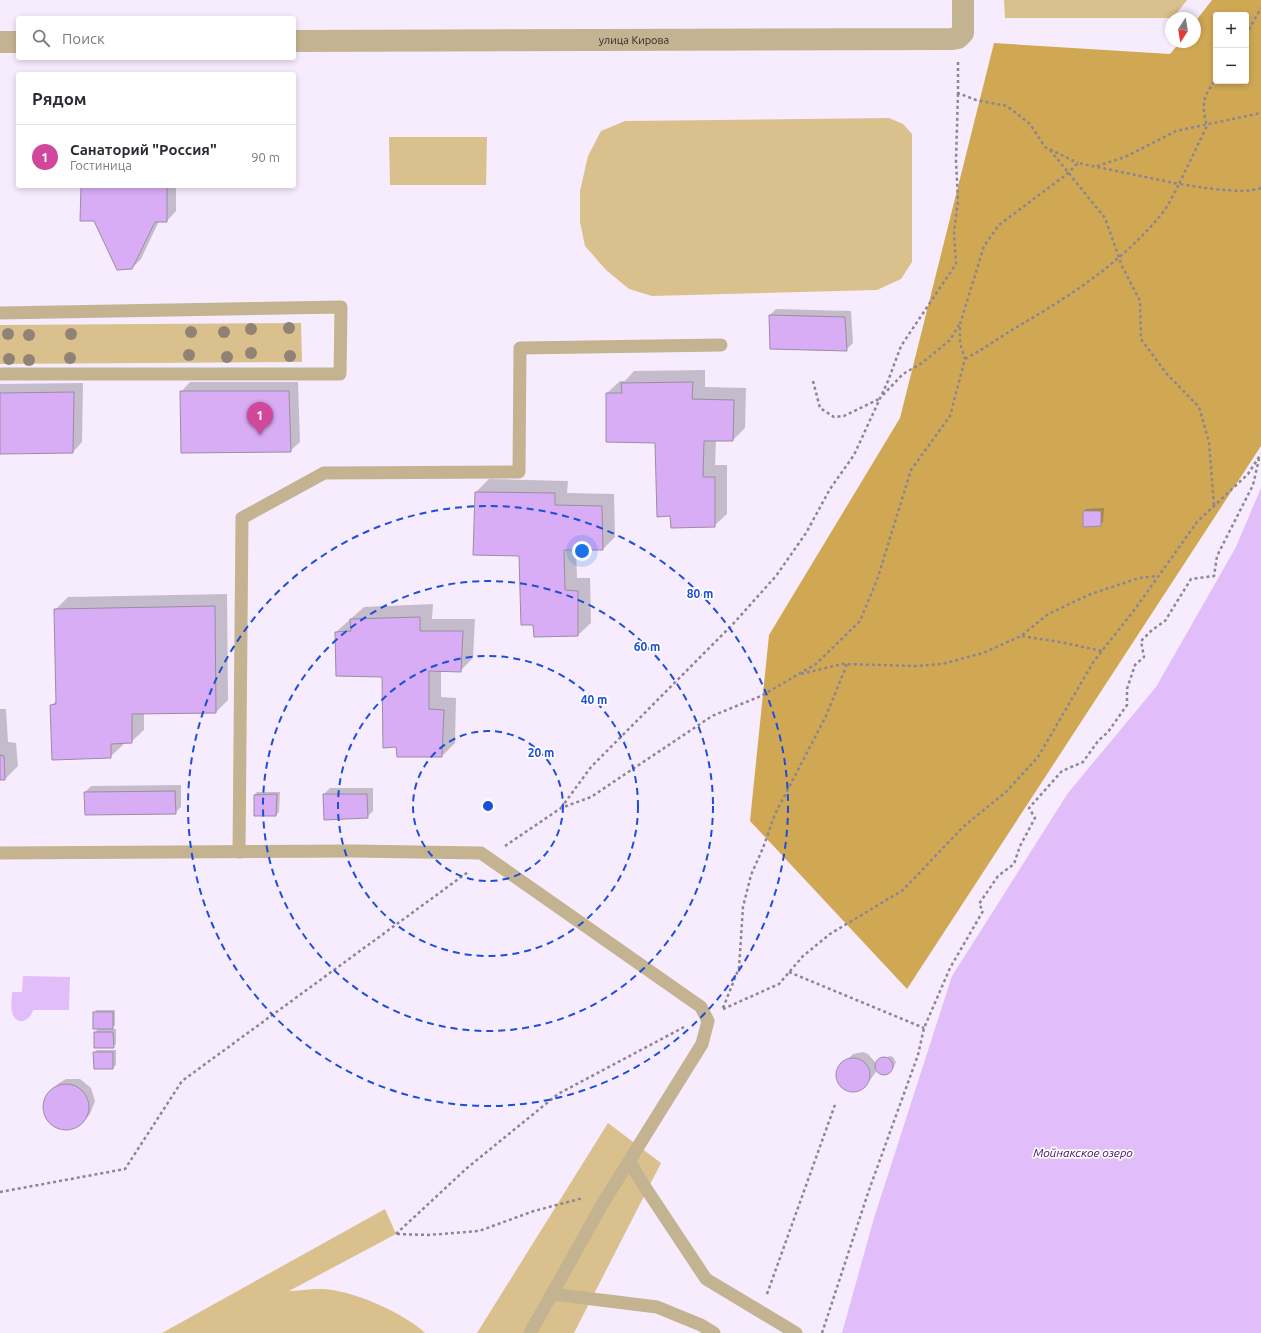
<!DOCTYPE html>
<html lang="ru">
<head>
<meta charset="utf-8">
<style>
	:root { --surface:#fff; --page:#f2f2f3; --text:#2b2b33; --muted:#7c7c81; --line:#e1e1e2; --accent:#8e6b0f }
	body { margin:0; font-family:Ubuntu,sans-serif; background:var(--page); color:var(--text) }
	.controls { position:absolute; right:12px; top:12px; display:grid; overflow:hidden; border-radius:4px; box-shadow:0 2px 6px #0003 }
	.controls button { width:36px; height:36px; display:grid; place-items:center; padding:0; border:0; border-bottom:1px solid var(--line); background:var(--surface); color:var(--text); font:20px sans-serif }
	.compass { position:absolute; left:1165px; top:12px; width:36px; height:36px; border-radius:50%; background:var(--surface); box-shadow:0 2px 6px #0003; rotate:192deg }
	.you { position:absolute; left:582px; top:551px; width:14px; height:14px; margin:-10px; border:3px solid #fff; border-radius:50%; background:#1a73e8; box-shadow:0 0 0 6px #1a73e833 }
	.badge { display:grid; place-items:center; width:26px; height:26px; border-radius:50%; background:var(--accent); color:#fff; font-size:13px; font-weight:700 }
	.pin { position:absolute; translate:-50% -33px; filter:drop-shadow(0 1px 2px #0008) }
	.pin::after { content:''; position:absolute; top:21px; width:14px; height:12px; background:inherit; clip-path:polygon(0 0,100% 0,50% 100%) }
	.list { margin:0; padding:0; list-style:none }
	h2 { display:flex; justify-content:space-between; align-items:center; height:52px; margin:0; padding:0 16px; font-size:17px }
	h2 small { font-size:13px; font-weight:400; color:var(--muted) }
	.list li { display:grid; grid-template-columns:26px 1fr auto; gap:12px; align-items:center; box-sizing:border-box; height:64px; padding:0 16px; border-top:1px solid var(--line) }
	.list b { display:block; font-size:15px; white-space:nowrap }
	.list p { margin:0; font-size:13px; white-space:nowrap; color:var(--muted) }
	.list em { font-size:13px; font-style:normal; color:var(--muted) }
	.icon { flex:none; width:22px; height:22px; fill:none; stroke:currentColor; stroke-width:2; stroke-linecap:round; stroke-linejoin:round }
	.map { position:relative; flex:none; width:1261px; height:1333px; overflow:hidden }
	.search { position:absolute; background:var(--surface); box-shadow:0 2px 6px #0003; left:16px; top:16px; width:280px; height:44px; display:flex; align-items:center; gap:10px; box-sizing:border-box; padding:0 14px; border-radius:4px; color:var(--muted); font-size:15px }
	.panel { position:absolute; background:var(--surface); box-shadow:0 2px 6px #0003; left:16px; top:72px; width:280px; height:116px; border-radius:4px }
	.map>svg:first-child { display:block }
	.green { fill:#dac08c }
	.forest { fill:#d0a854; fill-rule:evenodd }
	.water { fill:#e1bdf9 }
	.shadow { fill:#0003 }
	.building { fill:#d9acf6; stroke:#9a8da2 }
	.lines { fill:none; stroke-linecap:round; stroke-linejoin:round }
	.path { stroke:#8d8592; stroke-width:2.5; stroke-dasharray:3 3; stroke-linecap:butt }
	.lane { stroke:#c4b391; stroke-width:13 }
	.street { stroke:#c4b391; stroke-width:22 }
	.tree { fill:#908275 }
	.ring { fill:none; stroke:#1d4ed8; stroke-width:2; stroke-dasharray:7 5 }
	.labels { text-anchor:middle; stroke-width:3.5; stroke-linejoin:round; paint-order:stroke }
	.street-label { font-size:11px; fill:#2b262e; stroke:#fff }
	.water-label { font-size:12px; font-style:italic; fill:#470962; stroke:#fff }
	.centre { fill:#1d4ed8; stroke:#fff; stroke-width:2 }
	.ring-label { font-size:12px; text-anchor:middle; font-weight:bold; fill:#1d4ed8; stroke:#fff; stroke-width:3.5; stroke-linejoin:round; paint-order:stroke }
</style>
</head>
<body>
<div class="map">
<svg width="1261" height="1333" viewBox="0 0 1261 1333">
	<rect width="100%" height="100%" fill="#f7ecfe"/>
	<!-- green -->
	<g class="green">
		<path d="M1004 0H1187L1173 18H1005Z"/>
		<path d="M889 118 903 124 912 134V262L901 279 877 290 652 296 629 289 606 270 585 246 580 222V191L588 156 601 131 625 121Z"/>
		<path d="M389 137H487L486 185H390Z"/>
		<path d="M301 323 302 362 0 364V325Z"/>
		<path d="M608 1123 661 1163 574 1333H477Z"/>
		<path d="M385 1209 396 1234 289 1291C299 1291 309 1289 319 1289 348 1288 405 1313 425 1333H162Z"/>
	</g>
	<!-- forest -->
	<path class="forest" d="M1212 0H1261V446L907 989 750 821 769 635 900 418 994 43 1170 54 1180 42H1195V22ZM1216 15H1246V81H1216Z"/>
	<!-- water -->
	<g class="water">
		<path d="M1261 488V1333H842L874 1218 952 976 1068 793 1156 687 1236 547Z"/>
		<path d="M23 976 70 977 69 1010H33C31 1020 18 1027 13 1015 10 1009 12 999 12 992H22Z"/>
	</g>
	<!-- shadow -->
	<g class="shadow">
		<path d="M82 186H176V211L167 221H159L141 259 132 268Z"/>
		<path d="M776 309 851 311 853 343 846 350 770 315Z"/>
		<path d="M705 370V387L746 388 745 428 733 440H716L715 465H727V514L714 526 671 515 656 442 607 393 620 381H625L634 371Z"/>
		<path d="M190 382H298L300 442 290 451 181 392Z"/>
		<path d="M83 383 82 442 73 452 0 453V384Z"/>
		<path d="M489 479 568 481 567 493 614 494 615 537 603 549H576L577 578H590L591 623 578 635 535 636 520 555 476 492Z"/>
		<path d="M1104 508 1103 522 1100 525 1084 511 1086 509Z"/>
		<path d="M227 594 228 700 216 712H144V730L131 742 123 743V745L110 757 51 706 57 700 55 610 68 597Z"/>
		<path d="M433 604 432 619H475L473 658 460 671 441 670V697L456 698 455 743 442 756 397 746 383 676 336 632 364 607Z"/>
		<path d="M0 709H6L8 742 16 743 18 766 5 779H0Z"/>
		<path d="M181 785V807L175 813 85 792 91 786Z"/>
		<path d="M330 788H373V811L367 817 324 794Z"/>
		<path d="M257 792H280L279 812 276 815 254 795Z"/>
		<path d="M96 1010H115V1025L110 1029H116V1044L113 1047 95 1032 99 1028 94 1013Z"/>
		<path d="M97 1050H116V1065L113 1068 94 1053Z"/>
		<path d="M863 1052 868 1054 875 1062 876 1072 864 1088 859 1090 848 1091 840 1084 837 1073 839 1068 853 1054Z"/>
		<path d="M890 1056 893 1057 896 1062 894 1067 885 1074 877 1069 878 1061Z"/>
		<path d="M66 1079H80L91 1088 95 1101 90 1114 84 1121 72 1128 65 1129 57 1127 51 1123 44 1110 47 1095 59 1083Z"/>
	</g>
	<!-- building -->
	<g class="building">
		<path d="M81 186H167V222H155L132 269 117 270 94 221H80Z"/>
		<path d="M769 315 845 317 847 351 770 349Z"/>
		<path d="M693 382 692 399 734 400 733 441H704L703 477H715V527L671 528 670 516 657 517 655 443 606 442V393H622L621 383Z"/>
		<path d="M180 391H289L291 452 181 453Z"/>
		<path d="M74 392 73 453 0 454V393Z"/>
		<path d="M475 492 555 493V505L602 506 603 550H564L565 590 578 591V636L534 637 533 625H521L519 556 473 555Z"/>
		<path d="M1083 511H1101V526L1083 527Z"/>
		<path d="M215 606 216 713 132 714V743L111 744V758L52 760 50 705 56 704 54 609Z"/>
		<path d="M420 617V631H463L461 672 429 671V709L444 710 442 757H397L396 747 383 748 382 677 336 676 335 632 351 631 350 619Z"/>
		<path d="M0 755 4 756 5 780H0Z"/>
		<path d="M175 791 176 814 85 815 84 792Z"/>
		<path d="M277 794 276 816H254V795Z"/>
		<path d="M323 794H367L368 818 324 820Z"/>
		<rect x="93" y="1012" width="20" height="17"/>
		<path d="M94 1032H113L114 1048H94Z"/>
		<path d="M93 1052H113V1069H94Z"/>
		<circle cx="884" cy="1066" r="9"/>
		<circle cx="853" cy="1075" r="17"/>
		<circle cx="66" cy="1107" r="23"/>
	</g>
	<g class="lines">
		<!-- path -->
		<g class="path">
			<path d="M1246 35 1261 8"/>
			<path d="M958 62V93L976 100 1007 106 1030 124 1045 147 1078 163"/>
			<path d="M1050 150 1105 218 1122 266 1140 301 1141 339 1166 373 1199 407 1209 442 1214 506"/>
			<path d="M1097 166 1125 157 1176 131 1261 113"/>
			<path d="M965 359C985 348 1003 335 1022 324 1075 293 1126 259 1164 211 1170 203 1174 193 1179 184 1201 187 1242 195 1261 188"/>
			<path d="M813 381 820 408 834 417 844 416 879 399"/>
			<path d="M883 395 903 374 922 363 950 340 959 325"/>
			<path d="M1022 636 1065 643 1102 651"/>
			<path d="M801 674 842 664 918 666 942 664 983 653 1021 636 1048 614 1091 594 1139 578 1157 576"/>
			<path d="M561 808 591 767 733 624 776 576 806 533 830 489 854 455 888 381 901 346 956 264 954 232 958 201 956 161 958 93"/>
			<path d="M505 846 561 808 591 797 712 716 761 696 816 664 860 621 877 580 911 470 950 416 965 359 960 343V324L984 246 999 225 1067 174 1078 163 1179 184 1207 126C1201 103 1203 97 1216 79"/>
			<path d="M789 972 924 1028"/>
			<path d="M723 1008 739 968 743 907 751 875 763 848 775 814 826 716 847 664"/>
			<path d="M723 1009 779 984 803 956 830 934 903 890 964 826 1006 792 1038 757 1094 661 1135 609 1197 522 1248 474 1261 454"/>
			<path d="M0 1192 125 1169 182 1081 468 872"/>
			<path d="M396 1234 467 1168 558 1094 686 1026"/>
			<path d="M397 1234 428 1235 479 1231 534 1211 583 1198"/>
			<path d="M767 1294 836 1102"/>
			<path d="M822 1333 869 1190 918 1055 924 1028 950 968 983 911 979 904 998 876 1014 864 1020 846 1035 818 1029 808 1062 771 1083 762 1098 741 1108 732 1127 705V689L1135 665 1144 657 1141 641 1152 630 1165 621 1191 579 1214 576 1217 556 1253 485 1259 459"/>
		</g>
		<!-- lane -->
		<g class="lane">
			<path d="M0 313 341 307 340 374H0"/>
			<path d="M239 852 242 518 324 473 519 472 520 348 721 345"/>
			<path d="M0 853 354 851 481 853 701 1007 708 1021 702 1044 603 1203 530 1333"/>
			<path d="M629 1161 643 1184 706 1279 796 1333"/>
			<path d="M552 1294 657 1307 701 1325 714 1333"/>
		</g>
		<!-- street -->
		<g class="street">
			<path id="s1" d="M294 41 951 39 958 38 963 33V0"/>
			<path d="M0 42H18"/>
		</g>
	</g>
	<!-- trees -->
	<g class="tree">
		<circle cx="289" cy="328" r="6"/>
		<circle cx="251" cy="329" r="6"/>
		<circle cx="191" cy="332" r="6"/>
		<circle cx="224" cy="332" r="6"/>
		<circle cx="8" cy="334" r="6"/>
		<circle cx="71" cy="334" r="6"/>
		<circle cx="29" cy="335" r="6"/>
		<circle cx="251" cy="353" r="6"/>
		<circle cx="189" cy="355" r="6"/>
		<circle cx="290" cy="356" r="6"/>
		<circle cx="227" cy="357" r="6"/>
		<circle cx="70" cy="358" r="6"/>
		<circle cx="9" cy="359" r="6"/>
		<circle cx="29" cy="360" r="6"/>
	</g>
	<!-- distance rings -->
	<g class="ring">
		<circle cx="488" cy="806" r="75"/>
		<circle cx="488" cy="806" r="150"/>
		<circle cx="488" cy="806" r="225"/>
		<circle cx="488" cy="806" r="300"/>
	</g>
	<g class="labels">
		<!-- street labels -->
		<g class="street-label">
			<text dy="4" stroke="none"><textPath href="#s1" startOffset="340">улица Кирова</textPath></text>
		</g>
		<!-- water labels -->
		<g class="water-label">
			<text x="1083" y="1157">Мойнакское озеро</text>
		</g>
	</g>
	<circle cx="488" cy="806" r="6" class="centre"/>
	<g class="ring-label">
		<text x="700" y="598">80 m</text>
		<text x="647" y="651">60 m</text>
		<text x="594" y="704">40 m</text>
		<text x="541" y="757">20 m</text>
	</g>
</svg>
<div class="controls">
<button>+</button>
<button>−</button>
</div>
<svg class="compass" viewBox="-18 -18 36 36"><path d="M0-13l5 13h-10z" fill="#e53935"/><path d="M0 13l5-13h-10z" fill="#7c7c81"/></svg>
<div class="you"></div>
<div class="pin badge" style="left:260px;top:435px;background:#d1479c">1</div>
<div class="search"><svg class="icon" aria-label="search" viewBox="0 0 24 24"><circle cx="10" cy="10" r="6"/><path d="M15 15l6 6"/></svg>Поиск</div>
<section class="panel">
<h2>Рядом<small></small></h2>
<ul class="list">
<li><span class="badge" style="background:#d1479c">1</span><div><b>Санаторий &quot;Россия&quot;</b><p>Гостиница</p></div><em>90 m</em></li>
</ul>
</section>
</div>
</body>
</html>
